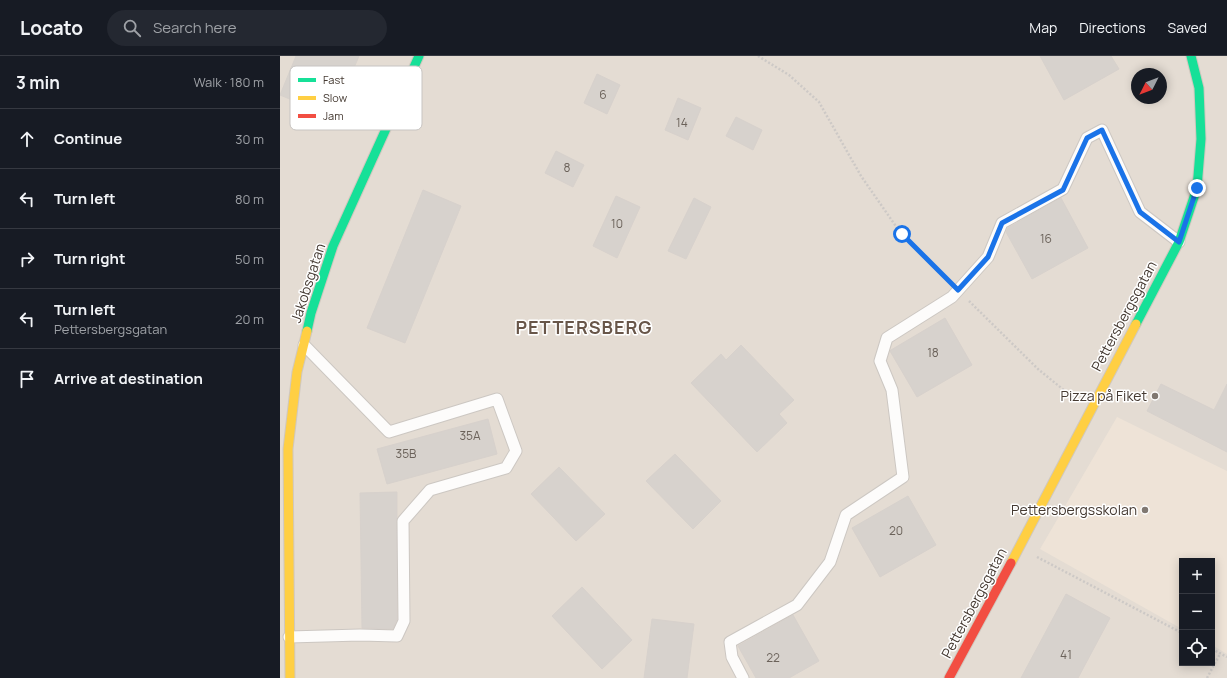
<!DOCTYPE html>
<html lang="en">
<head>
<meta charset="utf-8">
<style>
	:root { --surface:#171b24; --page:#242831; --text:#f1f3f6; --muted:#9ea1a6; --line:#363941 }
	body { margin:0; font-family:Manrope,sans-serif; background:var(--page); color:var(--text) }
	.controls { position:absolute; right:12px; bottom:12px; display:grid; overflow:hidden; border-radius:0px; box-shadow:0 2px 10px #0003 }
	.controls button { width:36px; height:36px; display:grid; place-items:center; padding:0; border:0; border-bottom:1px solid var(--line); background:var(--surface); color:var(--text); font:20px sans-serif }
	.compass { position:absolute; left:851px; top:12px; width:36px; height:36px; border-radius:50%; background:var(--surface); box-shadow:0 2px 10px #0003; rotate:228deg }
	.stop { position:absolute; width:12px; height:12px; margin:-9px; border:3px solid #1a73e8; border-radius:50%; background:#fff }
	.stop.end { background:#1a73e8; border-color:#fff; box-shadow:0 1px 4px #0008 }
	.list { margin:0; padding:0; list-style:none }
	h2 { display:flex; justify-content:space-between; align-items:center; height:52px; margin:0; padding:0 16px; font-size:17px }
	h2 small { font-size:13px; font-weight:400; color:var(--muted) }
	.list li { display:grid; grid-template-columns:26px 1fr auto; gap:12px; align-items:center; box-sizing:border-box; height:60px; padding:0 16px; border-top:1px solid var(--line) }
	.list b { display:block; font-size:15px; white-space:nowrap }
	.list p { margin:0; font-size:13px; white-space:nowrap; color:var(--muted) }
	.list em { font-size:13px; font-style:normal; color:var(--muted) }
	.icon { flex:none; width:22px; height:22px; fill:none; stroke:currentColor; stroke-width:2; stroke-linecap:round; stroke-linejoin:round }
	.map { position:relative; flex:none; width:947px; height:622px; overflow:hidden }
	header { display:flex; align-items:center; gap:24px; box-sizing:border-box; height:56px; padding:0 20px; background:var(--surface); border-bottom:1px solid var(--line) }
	header strong { font-size:19px }
	nav { display:flex; gap:22px; margin-inline-start:auto; font-size:14px }
	.search { width:280px; height:36px; background:var(--page); display:flex; align-items:center; gap:10px; box-sizing:border-box; padding:0 14px; border-radius:22px; color:var(--muted); font-size:15px }
	main { display:flex }
	aside { flex:1; background:var(--surface) }
	.map>svg:first-child { display:block }
	.residential { fill:#e4dcd3; fill-rule:evenodd }
	.education { fill:#eee3d7 }
	.building { fill:#d7d2cd; stroke:#d7d1cc }
	.lines { fill:none; stroke-linecap:round; stroke-linejoin:round }
	.lane-casing { stroke:#ccc7c2; stroke-width:13 }
	.fast-casing { stroke:#d0c8be; stroke-width:11 }
	.slow-casing { stroke:#d0c8be; stroke-width:11 }
	.jam-casing { stroke:#d0c8be; stroke-width:11 }
	.path { stroke:#cdc9c6; stroke-width:2.5; stroke-dasharray:2 2; stroke-linecap:butt }
	.lane { stroke:#fdfcfb; stroke-width:11 }
	.fast { stroke:#16e098; stroke-width:9 }
	.slow { stroke:#ffcf43; stroke-width:9 }
	.jam { stroke:#f24e42; stroke-width:9 }
	.route { stroke:#1a73e8; stroke-width:5 }
	.poi-dot { fill:#807871; stroke:#fff; stroke-width:1.5 }
	.labels { text-anchor:middle; stroke-width:3; stroke-linejoin:round; paint-order:stroke }
	.number-label { font-size:12px; fill:#6b625a }
	.street-label { font-size:14px; fill:#453a32; stroke:#fff }
	.poi-label { font-size:14px; fill:#453a32; stroke:#fff; text-anchor:end }
	.district-label { font-size:18px; font-weight:bold; letter-spacing:1px; fill:#685649; stroke:#fff }
	.key { fill:#fff; stroke:#c7c4c2; stroke-width:1 }
	.key-label { font-size:11px; fill:#453a32 }
</style>
</head>
<body>
<header>
<strong>Locato</strong>
<div class="search"><svg class="icon" aria-label="search" viewBox="0 0 24 24"><circle cx="10" cy="10" r="6"/><path d="M15 15l6 6"/></svg>Search here</div>
<nav><a>Map</a><a>Directions</a><a>Saved</a></nav>
</header>
<main>
<aside>
<h2>3 min<small>Walk · 180 m</small></h2>
<ul class="list">
<li><svg class="icon" aria-label="ahead" viewBox="0 0 24 24"><path d="M12 20V5M6 11l6-6 6 6"/></svg><div><b>Continue</b></div><em>30 m</em></li>
<li><svg class="icon" aria-label="left" viewBox="0 0 24 24"><path d="M17 20v-9H6M10 6l-5 5 5 5"/></svg><div><b>Turn left</b></div><em>80 m</em></li>
<li><svg class="icon" aria-label="right" viewBox="0 0 24 24"><path d="M7 20v-9h11M14 6l5 5-5 5"/></svg><div><b>Turn right</b></div><em>50 m</em></li>
<li><svg class="icon" aria-label="left" viewBox="0 0 24 24"><path d="M17 20v-9H6M10 6l-5 5 5 5"/></svg><div><b>Turn left</b><p>Pettersbergsgatan</p></div><em>20 m</em></li>
<li><svg class="icon" aria-label="arrive" viewBox="0 0 24 24"><path d="M6 21V4h12l-3 4 3 4H6"/></svg><div><b>Arrive at destination</b></div></li>
</ul>
</aside>
<div class="map">
<svg width="947" height="622" viewBox="0 0 947 622">
	<rect width="100%" height="100%" fill="#efebe6"/>
	<!-- residential -->
	<path class="residential" d="M0 0H947V622H0ZM857 18H881V42H857ZM902 505H932V607H902Z"/>
	<!-- education -->
	<path class="education" d="M837 361 947 415V598L932 589V505H902V573L760 493Z"/>
	<!-- building -->
	<g class="building">
		<path d="M16 0H79L68 26 70 27 55 62 0 39Z"/>
		<path d="M760 0H831L839 13 784 44Z"/>
		<path d="M317 18 340 29 327 58 304 47Z"/>
		<path d="M398 42 421 52 408 84 385 74Z"/>
		<path d="M456 61 482 74 473 94 446 80Z"/>
		<path d="M276 95 304 109 293 131 265 117Z"/>
		<path d="M143 134 181 150 125 287 87 272Z"/>
		<path d="M336 140 360 151 337 202 313 190Z"/>
		<path d="M414 142 431 151 406 203 388 195Z"/>
		<path d="M781 142 808 192 752 223 726 176 728 172Z"/>
		<path d="M665 262 692 309 637 341 610 295 611 294Z"/>
		<path d="M461 289 514 344 499 358 507 367 477 396 411 327 441 298 446 304Z"/>
		<path d="M881 328 934 354 947 328V396L867 355Z"/>
		<path d="M208 363 217 398 107 428 97 393Z"/>
		<path d="M395 398 441 445 413 473 366 425Z"/>
		<path d="M279 411 325 458 296 485 251 438Z"/>
		<path d="M117 436V563L113 573 82 572 80 437Z"/>
		<path d="M628 440 656 489 600 521 572 472Z"/>
		<path d="M302 531 352 584 322 613 272 560Z"/>
		<path d="M786 538 830 562 798 622H741Z"/>
		<path d="M513 559 539 605 509 622H476L458 590Z"/>
		<path d="M372 563 414 568 407 622H364Z"/>
	</g>
	<g class="lines">
		<defs>
			<g id="lane">
				<path d="M9 581 80 579 117 580 124 565 123 465 150 434 226 412 236 395 217 343 109 376 24 289"/>
				<path d="M463 622 452 601 450 586 517 549 550 506 566 459 623 421 612 334 600 305 607 282 672 241 708 201 722 167 783 133 807 82 822 74 860 156 899 186"/>
			</g>
			<g id="fast">
				<path d="M856 268 899 186 917 132 921 83 919 32 911 0"/>
				<path d="M27 275 31 257 53 190 139 0"/>
			</g>
			<g id="slow">
				<path d="M731 507 856 268"/>
				<path d="M10 622 8 393 17 316 27 275"/>
			</g>
			<path id="jam" d="M669 622 731 507"/>
		</defs>
		<!-- lane casing -->
		<use href="#lane" class="lane-casing"/>
		<!-- fast casing -->
		<use href="#fast" class="fast-casing"/>
		<!-- slow casing -->
		<use href="#slow" class="slow-casing"/>
		<!-- jam casing -->
		<use href="#jam" class="jam-casing"/>
		<!-- path -->
		<g class="path">
			<path d="M478 0 509 19 539 46 581 120 622 179 668 224"/>
			<path d="M689 245 759 314 795 343"/>
			<path d="M757 501 902 577"/>
			<path d="M932 593 947 601"/>
			<path d="M927 622 940 598"/>
		</g>
		<!-- lane -->
		<use href="#lane" class="lane"/>
		<!-- fast -->
		<use href="#fast" class="fast"/>
		<!-- slow -->
		<use href="#slow" class="slow"/>
		<!-- jam -->
		<use href="#jam" class="jam"/>
	</g>
	<g class="lines">
		<!-- route -->
		<path class="route" d="M622 178 678 234 708 201 722 167 783 134 807 82 822 74 860 156 899 186 917 132"/>
	</g>
	<!-- markers -->
	<g class="poi-dot">
		<circle cx="875" cy="340" r="4"/>
		<circle cx="865" cy="454" r="4"/>
	</g>
	<g class="labels">
		<!-- number labels -->
		<g class="number-label">
			<text x="323" y="43">6</text>
			<text x="402" y="71">14</text>
			<text x="287" y="116">8</text>
			<text x="337" y="172">10</text>
			<text x="766" y="187">16</text>
			<text x="653" y="301">18</text>
			<text x="190" y="384">35A</text>
			<text x="126" y="402">35B</text>
			<text x="616" y="479">20</text>
			<text x="786" y="603">41</text>
			<text x="493" y="606">22</text>
		</g>
		<!-- street labels -->
		<g class="street-label">
			<text transform="translate(28 227) rotate(-72)" y="5">Jakobsgatan</text>
			<text transform="translate(844 260) rotate(-62)" y="5">Pettersbergsgatan</text>
			<text transform="translate(694 547) rotate(-62)" y="5">Pettersbergsgatan</text>
		</g>
		<!-- poi labels -->
		<g class="poi-label">
			<text x="867" y="345">Pizza på Fiket</text>
			<text x="857" y="459">Pettersbergsskolan</text>
		</g>
		<!-- district labels -->
		<g class="district-label">
			<text x="304" y="278">PETTERSBERG</text>
		</g>
	</g>
	<!-- legend -->
	<rect x="10" y="10" width="132" height="64" rx="6" class="key"/>
	<rect x="18" y="22" width="18" height="4" fill="#16e098"/>
	<rect x="18" y="40" width="18" height="4" fill="#ffcf43"/>
	<rect x="18" y="58" width="18" height="4" fill="#f24e42"/>
	<g class="key-label">
		<text x="43" y="28">Fast</text>
		<text x="43" y="46">Slow</text>
		<text x="43" y="64">Jam</text>
	</g>
</svg>
<div class="controls">
<button>+</button>
<button>−</button>
<button><svg class="icon" aria-label="locate" viewBox="0 0 24 24"><circle cx="12" cy="12" r="6"/><path d="M12 2v4M12 18v4M2 12h4M18 12h4"/></svg></button>
</div>
<svg class="compass" viewBox="-18 -18 36 36"><path d="M0-13l5 13h-10z" fill="#e53935"/><path d="M0 13l5-13h-10z" fill="#9ea1a6"/></svg>
<div class="stop" style="left:622px;top:178px"></div>
<div class="stop end" style="left:917px;top:132px"></div>
</div>
</main>
</body>
</html>
